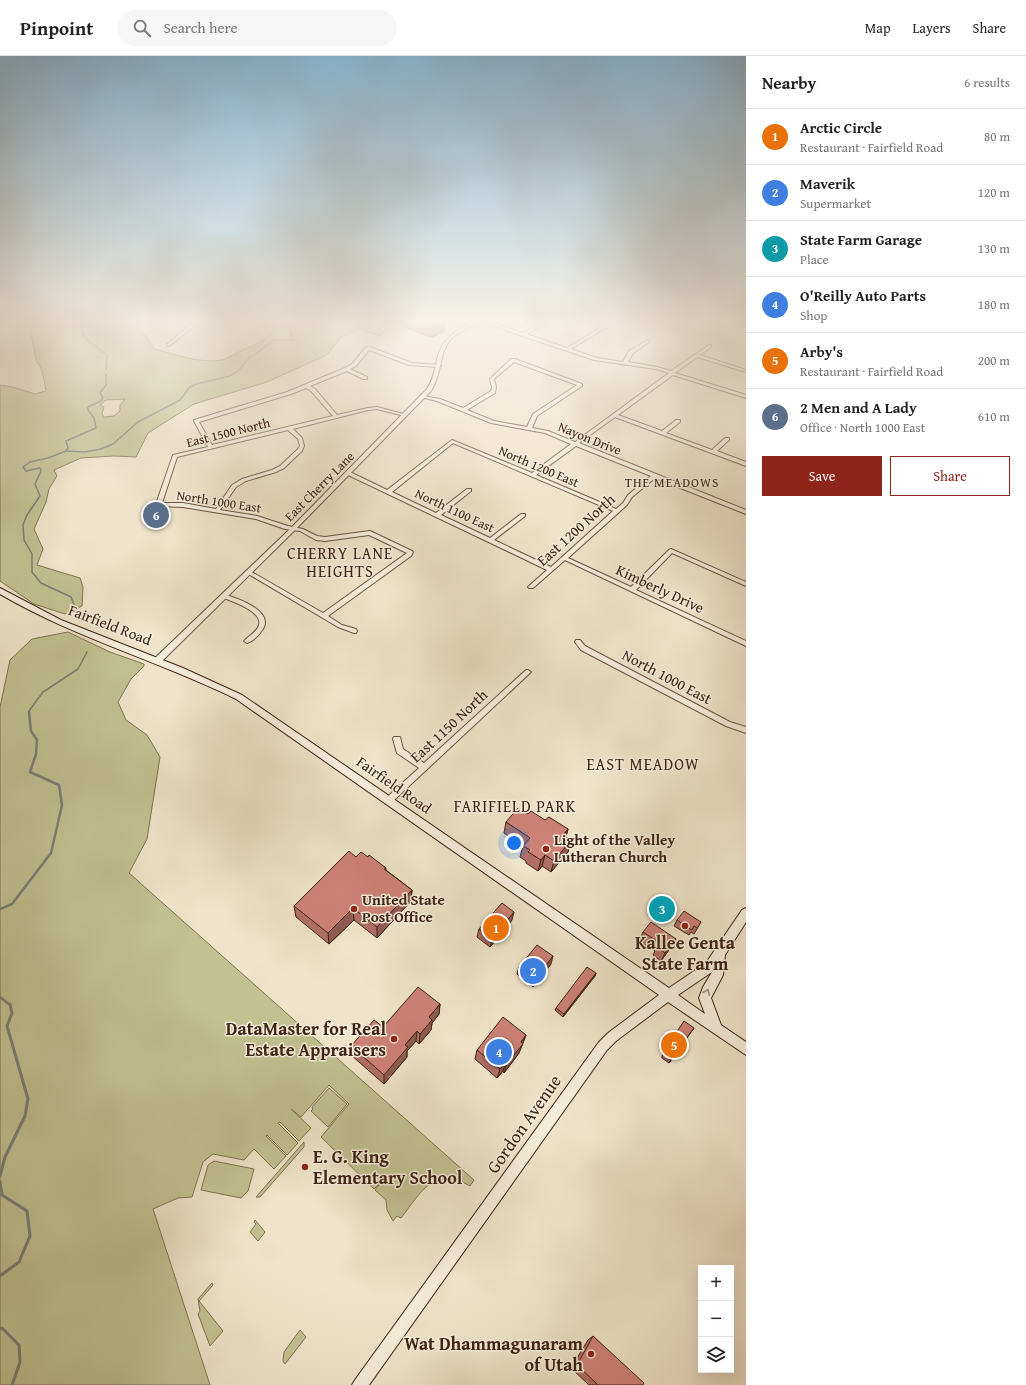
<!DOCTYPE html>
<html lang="en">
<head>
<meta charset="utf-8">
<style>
	:root { --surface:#fff; --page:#f6f6f6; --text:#222; --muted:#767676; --line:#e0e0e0; --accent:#8f2418 }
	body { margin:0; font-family:"Gentium Book Plus",serif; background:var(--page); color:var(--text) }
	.controls { position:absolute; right:12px; bottom:12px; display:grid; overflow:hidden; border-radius:0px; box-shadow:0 4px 16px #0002 }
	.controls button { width:36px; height:36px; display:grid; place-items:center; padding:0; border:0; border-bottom:1px solid var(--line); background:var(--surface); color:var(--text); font:20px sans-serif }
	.you { position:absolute; left:514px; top:787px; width:14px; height:14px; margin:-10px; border:3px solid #fff; border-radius:50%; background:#1a73e8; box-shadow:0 0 0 6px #1a73e833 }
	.badge { display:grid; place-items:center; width:26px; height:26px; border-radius:50%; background:var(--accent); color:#fff; font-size:13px; font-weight:700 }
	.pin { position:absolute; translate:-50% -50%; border:2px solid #fff; box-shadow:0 1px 4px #0006 }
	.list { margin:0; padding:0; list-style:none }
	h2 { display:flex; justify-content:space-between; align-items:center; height:52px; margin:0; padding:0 16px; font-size:17px }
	h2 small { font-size:13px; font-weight:400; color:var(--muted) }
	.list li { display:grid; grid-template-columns:26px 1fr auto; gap:12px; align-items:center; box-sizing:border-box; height:56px; padding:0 16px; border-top:1px solid var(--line) }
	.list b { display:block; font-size:15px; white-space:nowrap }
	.list p { margin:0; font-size:13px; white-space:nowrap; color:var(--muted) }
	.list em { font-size:13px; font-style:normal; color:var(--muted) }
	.actions { display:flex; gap:8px; padding:12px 16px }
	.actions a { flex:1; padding:9px 0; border:1px solid var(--accent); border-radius:0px; text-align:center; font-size:14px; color:var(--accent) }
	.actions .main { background:var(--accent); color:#fff }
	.icon { flex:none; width:22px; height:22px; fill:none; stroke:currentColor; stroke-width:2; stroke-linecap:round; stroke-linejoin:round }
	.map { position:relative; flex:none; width:746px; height:1329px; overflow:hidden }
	header { display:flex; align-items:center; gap:24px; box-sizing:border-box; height:56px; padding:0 20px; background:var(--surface); border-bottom:1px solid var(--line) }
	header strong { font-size:19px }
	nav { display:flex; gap:22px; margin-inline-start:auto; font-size:14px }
	.search { width:280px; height:36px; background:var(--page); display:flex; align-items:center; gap:10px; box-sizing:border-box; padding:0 14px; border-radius:22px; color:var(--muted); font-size:15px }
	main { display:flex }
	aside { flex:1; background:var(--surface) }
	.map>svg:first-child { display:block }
	.green { fill:#c1c191; stroke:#7f7152; fill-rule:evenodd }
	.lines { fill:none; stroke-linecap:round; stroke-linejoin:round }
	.stream-far2 { stroke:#767f79; stroke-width:1.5 }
	.stream-far1 { stroke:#767f79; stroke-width:2.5 }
	.stream { stroke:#767f79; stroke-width:3 }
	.minor-casing { stroke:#6a5240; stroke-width:2 }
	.tertiary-casing { stroke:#6a5240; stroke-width:2 }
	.secondary-casing { stroke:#3d2112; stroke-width:2 }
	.minor { fill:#f5eddc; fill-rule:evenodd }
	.tertiary { fill:#f5eddc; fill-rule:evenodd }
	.secondary { fill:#f5eddc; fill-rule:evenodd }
	.wall { fill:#b06f66; stroke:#3d2112 }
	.shaded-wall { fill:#905a53; stroke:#3d2112 }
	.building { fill:#cd8177; stroke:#3d2112 }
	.oneway { stroke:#a29181 }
	.poi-dot { fill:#8f2418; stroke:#f5eddc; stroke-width:1.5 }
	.labels { text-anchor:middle; stroke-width:3; stroke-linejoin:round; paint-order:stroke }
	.far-street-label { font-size:13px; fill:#3d2112; stroke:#f5eddc }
	.far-neighbourhood-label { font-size:13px; letter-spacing:1px; fill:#3d2112; stroke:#f5eddc }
	.street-label { font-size:15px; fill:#3d2112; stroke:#f5eddc }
	.poi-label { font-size:15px; font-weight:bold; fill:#3d2112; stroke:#f5eddc; text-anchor:start }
	.neighbourhood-label { font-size:16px; letter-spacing:1px; fill:#3d2112; stroke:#f5eddc }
	.near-poi-label { font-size:18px; font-weight:bold; fill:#3d2112; stroke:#f5eddc; text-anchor:end }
	.near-street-label { font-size:18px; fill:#3d2112; stroke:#f5eddc }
</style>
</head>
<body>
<header>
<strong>Pinpoint</strong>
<div class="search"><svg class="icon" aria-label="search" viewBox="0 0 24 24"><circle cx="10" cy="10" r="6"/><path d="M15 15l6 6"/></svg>Search here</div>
<nav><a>Map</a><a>Layers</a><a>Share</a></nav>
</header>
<main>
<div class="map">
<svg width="746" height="1329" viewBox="0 0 746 1329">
	<rect width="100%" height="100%" fill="#efe3c9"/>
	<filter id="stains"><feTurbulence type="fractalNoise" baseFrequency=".005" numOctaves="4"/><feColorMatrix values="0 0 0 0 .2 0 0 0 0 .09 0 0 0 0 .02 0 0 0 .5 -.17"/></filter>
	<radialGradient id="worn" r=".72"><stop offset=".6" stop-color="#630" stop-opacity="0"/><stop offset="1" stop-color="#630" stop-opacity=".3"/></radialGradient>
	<!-- green -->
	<g class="green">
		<path d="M28 263H128L145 279 154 293C175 298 200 308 222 304 229 302 234 298 241 295 259 286 263 287 276 270L270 263H397L380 272 384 277 380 280 360 273 341 281 327 299 267 326 194 348 148 377 136 401 114 400 81 402 54 414 57 420 49 433 46 446 34 473 43 493 37 509 80 522 83 531 82 550 65 558 34 548 0 525V329L13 331 35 338 46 335 42 314 36 304ZM125 343 120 349V355L114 360 104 361 102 358 104 351 100 349 106 344Z"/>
		<path d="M68 576 110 596 144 608V610L131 623 118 646 126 664 147 679 160 701 147 783 129 817 474 1124 470 1130C434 1109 421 1136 401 1162L397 1160 393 1165 387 1154 386 1144 375 1134 382 1125 374 1133 321 1081 349 1048 329 1029 301 1061 291 1053 311 1072 299 1085 280 1066 278 1067 298 1087 287 1099 267 1079 266 1080 286 1100 274 1113 254 1093 244 1104 213 1098 203 1106 192 1141 178 1142 153 1153 210 1329H0V651L10 604 32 583Z"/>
		<path d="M329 1032 347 1048 328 1071 311 1055 313 1053 312 1051Z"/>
		<path d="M304 1086V1091L260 1141H256Z"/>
		<path d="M214 1105 254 1113 248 1135 241 1142 201 1134 208 1109Z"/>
		<path d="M255 1164 265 1176 258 1185 250 1176 256 1168 254 1166Z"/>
		<path d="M212 1227 213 1229 199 1245 223 1275 210 1290 198 1258 200 1255 198 1243Z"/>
		<path d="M300 1274 306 1281 285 1308 283 1305 284 1296Z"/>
	</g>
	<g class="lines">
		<!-- stream-far2 -->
		<g class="stream-far2">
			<path d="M84 263 82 276 87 284 107 299 106 313"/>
			<path d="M254 299 274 284H293L290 272 297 263"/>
			<path d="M66 395 68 392 66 385 96 372 94 362 88 354V351L101 345 103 342 100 337 106 329V318"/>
			<path d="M77 556 71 541 41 527 32 516V498L24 484 23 469 27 459 40 440 35 428 41 415 40 412 26 415 23 411 30 406 48 402 66 395 85 396 101 393 113 388 138 366 180 344 189 332 196 328 230 320 238 315 251 300"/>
			<path d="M29 657V655L43 636 78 613 87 596"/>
		</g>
		<!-- stream-far1 -->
		<g class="stream-far1">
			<path d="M0 853 12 848 51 797 62 749 59 729 30 716 36 698 37 684 31 675 29 656"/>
			<path d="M0 941 10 949"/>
		</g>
		<!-- stream -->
		<g class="stream">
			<path d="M0 1120 5 1101 25 1060 28 1043 7 970 12 957 10 948"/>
			<path d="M0 1126 2 1139 27 1155 30 1180 19 1206 0 1220"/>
			<path d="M0 1272 3 1273 19 1289 20 1306 12 1329"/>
		</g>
		<defs>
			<g id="minor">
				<path d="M170 263H176L191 269 198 263H203L169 290H167V288L188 271Z"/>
				<path d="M476 263H482L523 277 548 263H553L527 278 567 292 603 270H605V272L571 293 597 302 623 306 629 295 648 284H649V286L633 297 628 306 657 311 671 315 709 289H711V291L700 299 746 314V316L697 301 675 317 746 339V342L673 319 618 359 662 375 676 364H680V366L666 377 712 394 725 382H729V384L717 395 746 406V410L615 361 579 387 746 454V458L655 422 632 441 627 449 568 502 631 531 669 494 671 493 746 526V530L672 497 636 534 746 585V590L565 504 533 532H529L528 531 529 530 547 514 346 418V416H350L387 434 452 384 532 417 571 388 545 377 491 367 437 345 421 341 423 340 440 343 463 352 491 335 492 331 490 323 511 303H515L582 328V330L537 360 532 372 548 375 575 386 669 317 656 313 594 304 522 280ZM514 306 577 329 533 358 527 371 494 365 467 354 495 337 496 331 494 323ZM453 387 613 455 551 511 494 484 525 460V458H521L490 482 441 459 471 435V433H467L436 457 392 436ZM576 390 651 420 628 439 623 447 616 453 536 419Z"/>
				<path d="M366 291H370L412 307 439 309 441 310 439 311 409 309 369 294 356 310 350 313 367 321V323H363L347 315 310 330 315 333 337 359 368 352 377 351 407 359 405 360 377 353 368 354 293 373 302 382 304 390 302 395 284 412 276 416 246 425 236 431 220 454 257 460 288 470 303 473 317 480 325 481 370 475 412 495 413 496 411 500 328 560 342 569 356 573 357 575 356 577H354L338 571 245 516 246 515H250L323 557 407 497 369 479 325 485 316 484 300 475 285 473 256 463 183 451 159 450 156 448 173 399 208 391 194 365V364L287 336 345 312 352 308ZM306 332 311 335 333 360 212 389 199 366 291 338ZM288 374 298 383 300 390 298 393 280 410 272 414 242 423 232 429 216 453 183 447H162L177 401Z"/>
				<path d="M223 538C236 542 274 554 263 573 259 579 254 585 247 587L244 585C248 580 257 576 259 569 263 555 231 545 221 541L220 540Z"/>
				<path d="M576 584H580L585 590 730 666 746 671V677L726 670 581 594 575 586Z"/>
				<path d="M526 614H528L531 616 392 746 389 747 386 746 385 744 386 742 419 712 397 697 393 683 394 681H400L403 693 424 707Z"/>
			</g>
			<path id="tertiary" d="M477 263H483C473 271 460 274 451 283 439 296 442 318 431 335L295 474 160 607H154L153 605 154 603 291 472 427 333C433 324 435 314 437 303 442 281 459 273 477 263Z"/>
			<path id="secondary" d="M0 532 61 564 183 612 242 639 669 932 706 907 742 854 746 852V866L725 899 723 919 711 942 721 969 746 986V999L668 946 616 985 607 994 369 1329H352L355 1324 599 986 608 977 659 939 236 643C159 605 75 582 0 538ZM712 916 703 931 699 942 705 958 678 939Z"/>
		</defs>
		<!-- minor casing -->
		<use href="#minor" class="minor-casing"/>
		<!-- tertiary casing -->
		<use href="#tertiary" class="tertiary-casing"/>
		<!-- secondary casing -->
		<use href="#secondary" class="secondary-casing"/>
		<!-- minor -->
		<use href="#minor" class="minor"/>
		<!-- tertiary -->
		<use href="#tertiary" class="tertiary"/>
		<!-- secondary -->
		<use href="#secondary" class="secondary"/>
	</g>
	<!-- wall -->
	<g class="wall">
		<path d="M404 263H441L444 275 433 281 422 278 403 270Z"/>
		<path d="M528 758 568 773 566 781 571 784 568 796 551 816 542 810 538 815 526 807V805L520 801 523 790 504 777 506 766Z"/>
		<path d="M368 801 386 812V814L412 834 411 845 377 882 354 864 329 888 296 861 294 850Z"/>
		<path d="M654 848 672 855 667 861 653 851Z"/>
		<path d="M512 864 490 891 477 881 479 873Z"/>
		<path d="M677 864 701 866 694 878 691 876 689 879 674 870Z"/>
		<path d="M643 876 676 883 671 891 661 905 653 899 655 895 639 885Z"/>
		<path d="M551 908 533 931 517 918 519 911Z"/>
		<path d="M596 917 595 920 563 961 555 954 556 952Z"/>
		<path d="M440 948 439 958 432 967 431 974 419 988 416 985 407 995V1001L384 1028 351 999V990L383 971Z"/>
		<path d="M674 976 687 982 669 1007 662 1002V1000L666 993 664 992Z"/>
		<path d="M526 979 519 997 504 1017 503 1015 497 1022 475 1003 477 994Z"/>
		<path d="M593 1280 643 1329H589L571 1312 588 1284Z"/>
	</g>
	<!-- shaded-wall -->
	<g class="shaded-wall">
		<path d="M444 264V275L433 281 434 270Z"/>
		<path d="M568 773 565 784 563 779Z"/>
		<path d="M571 784 568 796 551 816 554 805Z"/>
		<path d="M545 799 542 810 538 815 541 804Z"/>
		<path d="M412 834 411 845 377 882V871Z"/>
		<path d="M353 852 354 864 329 888 328 877Z"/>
		<path d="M514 856 512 864 490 891 492 883Z"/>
		<path d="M676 883 671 891 661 905 665 897Z"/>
		<path d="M553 900 551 908 533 931 536 923Z"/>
		<path d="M596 917 595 920 563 961 564 958Z"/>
		<path d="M440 948 439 958 432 967 431 974 419 988 420 978 429 961Z"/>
		<path d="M694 972 687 982 669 1007 675 997Z"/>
		<path d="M417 975 416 985 407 995V1001L384 1028V1019L405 989Z"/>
		<path d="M526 979 519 997 504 1017 507 1007 521 986Z"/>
		<path d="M506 1006 503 1015 497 1022 500 1013Z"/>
	</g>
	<!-- building -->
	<g class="building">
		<path d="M414 263H441L444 264 434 270 422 267Z"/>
		<path d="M518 752 528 758 531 755 545 764 549 761 568 773 563 779 571 784 554 805 545 799 541 804 528 796 530 794 523 790 530 782 506 766Z"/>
		<path d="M349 795 356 801 361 796 368 801 369 799 386 812 384 813 412 834 377 871 353 852 328 877 294 850Z"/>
		<path d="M658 843 673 852 669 859 654 848Z"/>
		<path d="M502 847 514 856 492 883 479 873Z"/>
		<path d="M684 855 701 866 697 872 694 870 692 874 677 864Z"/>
		<path d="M651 866 676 883 665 897 657 891 660 887 643 876Z"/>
		<path d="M537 889 553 900 536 923 519 911Z"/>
		<path d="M587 911 596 917 564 958 556 952Z"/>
		<path d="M418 931 440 948 429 961 432 964 420 978 417 975 405 989 408 991 384 1019 351 990 374 964 383 971Z"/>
		<path d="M503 961 526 979 521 986 523 988 507 1007 506 1006 500 1013 477 994Z"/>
		<path d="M684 965 694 972 675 997 668 992V990L672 983 670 982 674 976 676 977Z"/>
		<path d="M593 1280 644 1327 643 1329H598L577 1309Z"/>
	</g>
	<!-- one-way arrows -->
	<defs><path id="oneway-chevron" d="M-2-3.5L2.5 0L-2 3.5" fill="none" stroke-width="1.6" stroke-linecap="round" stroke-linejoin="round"/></defs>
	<use class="oneway" href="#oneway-chevron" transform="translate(707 936) rotate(-67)"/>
	<!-- sky -->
	<linearGradient id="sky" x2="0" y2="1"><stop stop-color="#89b8d7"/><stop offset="0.59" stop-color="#f8f2e7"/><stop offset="1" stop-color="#f8f2e7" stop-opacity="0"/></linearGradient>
	<rect width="746" height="449" fill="url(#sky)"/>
	<!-- markers -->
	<g class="poi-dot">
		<circle cx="546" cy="793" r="4"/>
		<circle cx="354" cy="853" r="4"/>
		<circle cx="685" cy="870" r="4"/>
		<circle cx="394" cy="983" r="4"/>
		<circle cx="305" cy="1111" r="4"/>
		<circle cx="591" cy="1298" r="4"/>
	</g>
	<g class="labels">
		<!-- far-street labels -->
		<g class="far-street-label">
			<text transform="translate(228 376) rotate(-14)" y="5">East 1500 North</text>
			<text transform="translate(590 382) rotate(22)" y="5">Nayon Drive</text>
			<text transform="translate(539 410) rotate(23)" y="5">North 1200 East</text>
			<text transform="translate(319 430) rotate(-45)" y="5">East Cherry Lane</text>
			<text transform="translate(219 445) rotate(9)" y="5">North 1000 East</text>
			<text transform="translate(455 454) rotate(25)" y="5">North 1100 East</text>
		</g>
		<!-- far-neighbourhood labels -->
		<g class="far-neighbourhood-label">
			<text x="672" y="431">THE MEADOWS</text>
		</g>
		<!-- street labels -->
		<g class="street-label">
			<text transform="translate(576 474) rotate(-42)" y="5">East 1200 North</text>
			<text transform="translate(660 533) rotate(25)" y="5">Kimberly Drive</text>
			<text transform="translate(110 569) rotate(21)" y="5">Fairfield Road</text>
			<text transform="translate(667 621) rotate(28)" y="5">North 1000 East</text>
			<text transform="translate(449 670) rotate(-43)" y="5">East 1150 North</text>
			<text transform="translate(394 729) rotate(35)" y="5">Fairfield Road</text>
		</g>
		<!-- poi labels -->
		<g class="poi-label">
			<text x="554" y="789">Light of the Valley<tspan x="554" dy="17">Lutheran Church</tspan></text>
			<text x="362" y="849">United State<tspan x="362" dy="17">Post Office</tspan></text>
		</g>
		<!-- neighbourhood labels -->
		<g class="neighbourhood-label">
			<text x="340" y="503">CHERRY LANE<tspan x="340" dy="18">HEIGHTS</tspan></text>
			<text x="643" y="714">EAST MEADOW</text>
			<text x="515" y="756">FARIFIELD PARK</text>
		</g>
		<!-- near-poi labels -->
		<g class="near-poi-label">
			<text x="685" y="893" text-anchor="middle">Kallee Genta<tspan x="685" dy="21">State Farm</tspan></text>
			<text x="386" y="979">DataMaster for Real<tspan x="386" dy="21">Estate Appraisers</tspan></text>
			<text x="313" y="1107" text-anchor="start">E. G. King<tspan x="313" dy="21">Elementary School</tspan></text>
			<text x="583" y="1294">Wat Dhammagunaram<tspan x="583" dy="21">of Utah</tspan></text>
		</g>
		<!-- near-street labels -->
		<g class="near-street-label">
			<text transform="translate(524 1068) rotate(-55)" y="6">Gordon Avenue</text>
		</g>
	</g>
	<rect width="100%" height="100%" filter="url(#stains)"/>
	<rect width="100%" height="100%" fill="url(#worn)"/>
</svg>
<div class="controls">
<button>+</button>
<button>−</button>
<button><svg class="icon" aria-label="layers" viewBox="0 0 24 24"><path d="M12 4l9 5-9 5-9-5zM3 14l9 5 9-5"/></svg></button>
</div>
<div class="you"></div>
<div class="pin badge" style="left:496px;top:872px;background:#e8710a">1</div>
<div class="pin badge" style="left:533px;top:915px;background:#3f7fe0">2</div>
<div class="pin badge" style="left:662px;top:853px;background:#0f9aa8">3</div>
<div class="pin badge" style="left:499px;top:996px;background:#3f7fe0">4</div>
<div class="pin badge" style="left:674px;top:989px;background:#e8710a">5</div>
<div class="pin badge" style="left:156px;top:459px;background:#5c6f8a">6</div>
</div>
<aside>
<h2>Nearby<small>6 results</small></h2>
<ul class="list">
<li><span class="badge" style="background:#e8710a">1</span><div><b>Arctic Circle</b><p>Restaurant · Fairfield Road</p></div><em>80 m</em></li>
<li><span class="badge" style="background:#3f7fe0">2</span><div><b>Maverik</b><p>Supermarket</p></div><em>120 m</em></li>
<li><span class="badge" style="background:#0f9aa8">3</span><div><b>State Farm Garage</b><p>Place</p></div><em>130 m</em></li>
<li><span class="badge" style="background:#3f7fe0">4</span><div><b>O'Reilly Auto Parts</b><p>Shop</p></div><em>180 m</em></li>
<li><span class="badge" style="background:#e8710a">5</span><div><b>Arby's</b><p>Restaurant · Fairfield Road</p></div><em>200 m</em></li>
<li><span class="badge" style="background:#5c6f8a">6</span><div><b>2 Men and A Lady</b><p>Office · North 1000 East</p></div><em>610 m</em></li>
</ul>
<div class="actions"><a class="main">Save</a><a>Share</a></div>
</aside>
</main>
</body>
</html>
